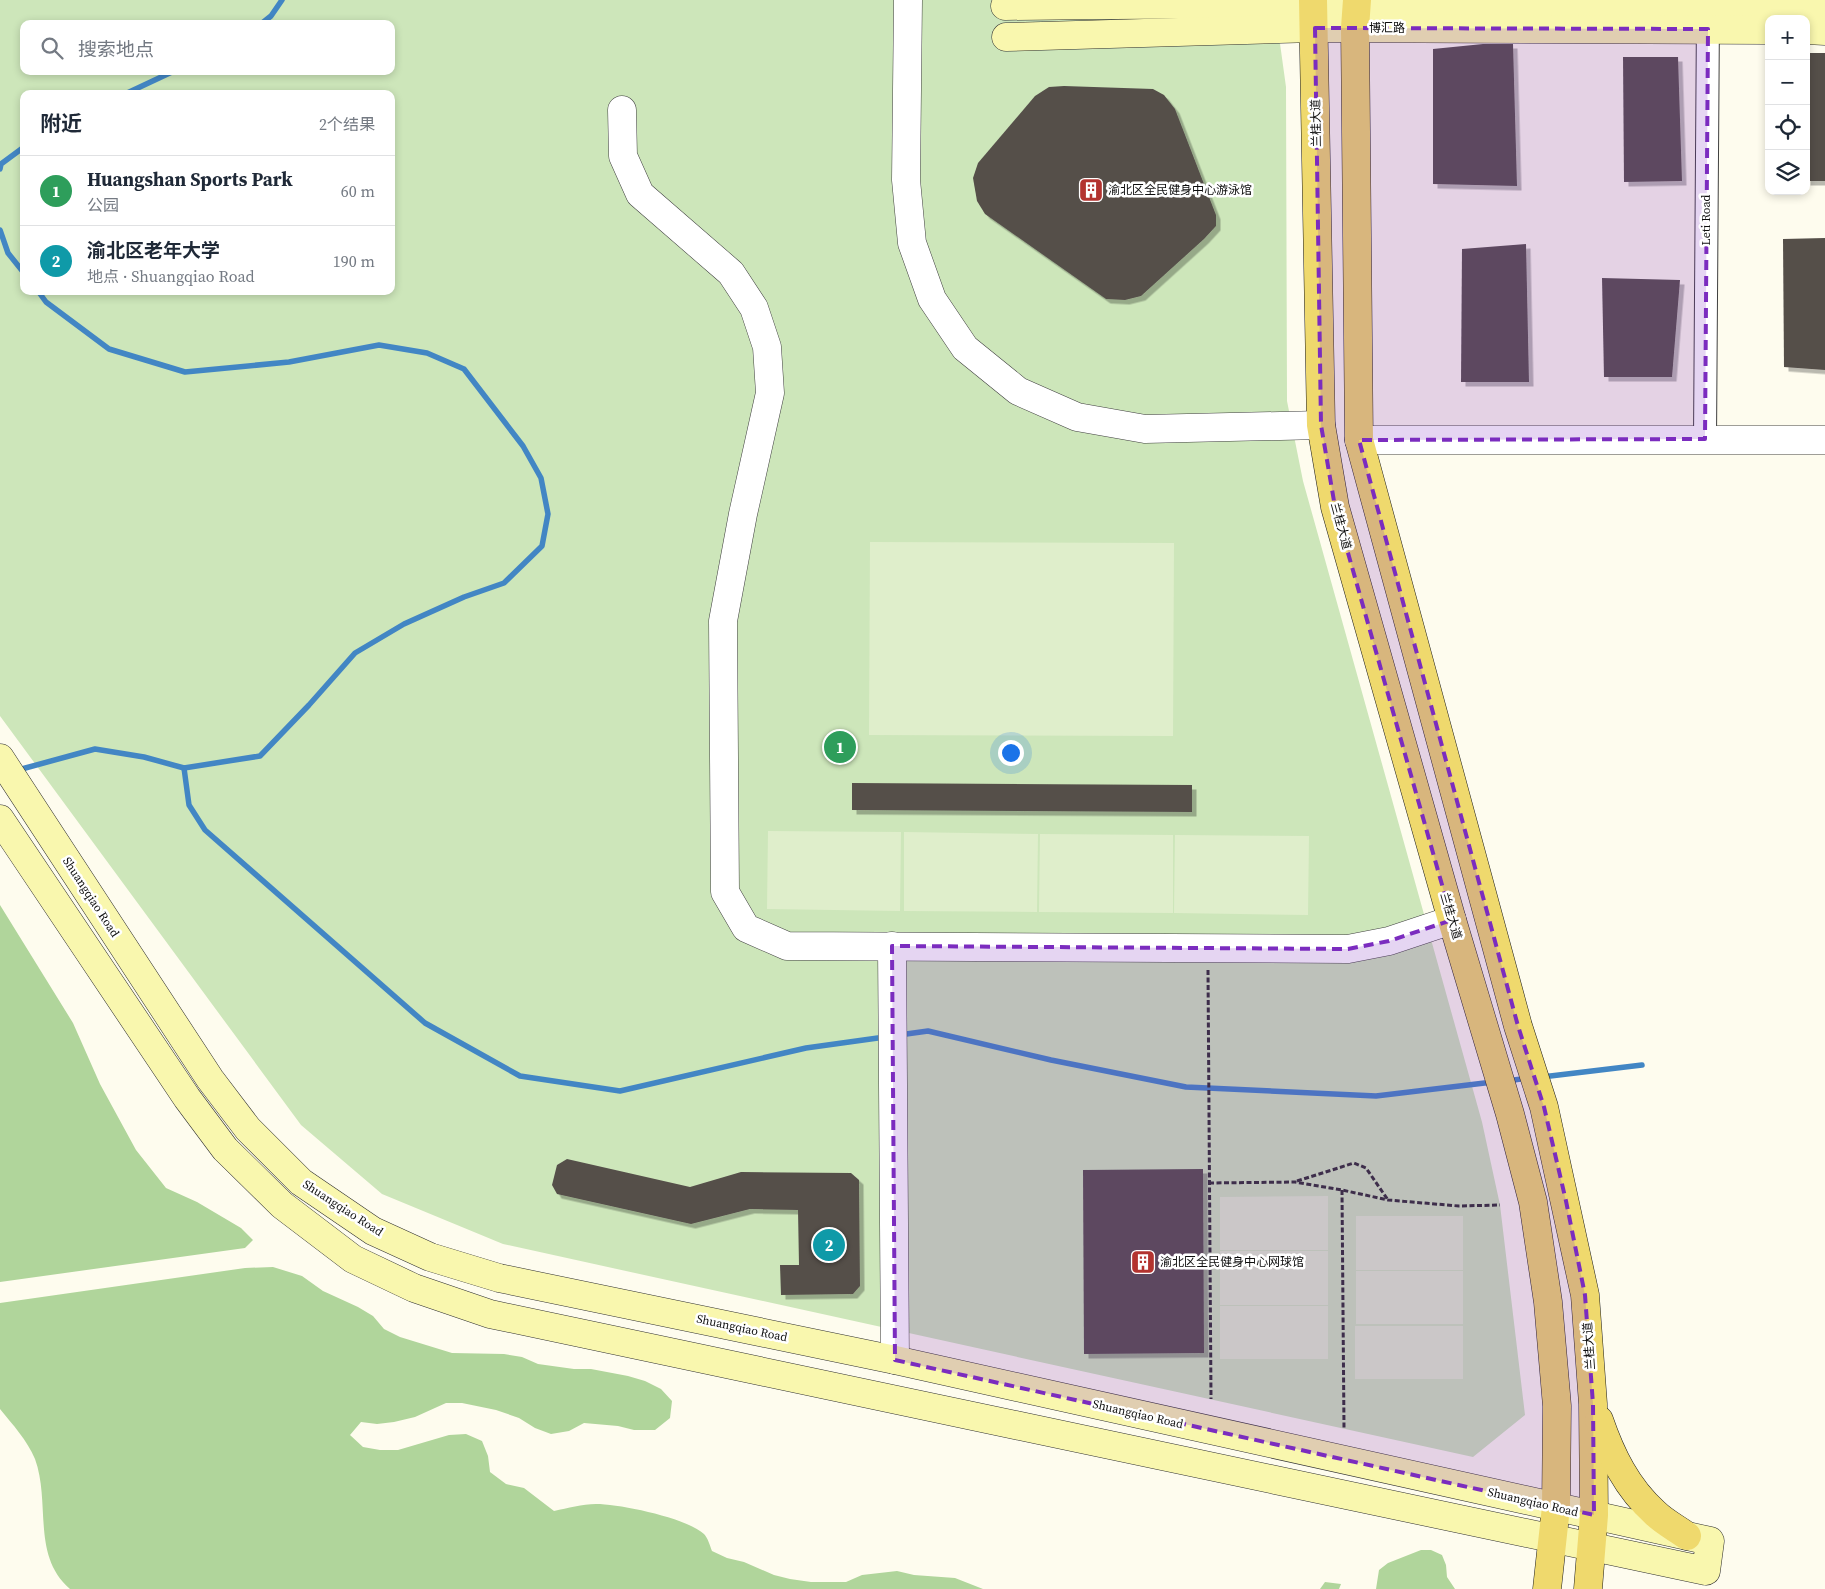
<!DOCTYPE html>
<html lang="zh">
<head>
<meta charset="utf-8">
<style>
	:root { --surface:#fff; --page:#f2f2f3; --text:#1f2937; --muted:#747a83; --line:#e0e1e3; --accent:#b3332f }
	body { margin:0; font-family:"Source Serif 4","Noto Sans SC",serif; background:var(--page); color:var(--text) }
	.controls { position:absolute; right:15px; top:15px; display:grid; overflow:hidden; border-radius:10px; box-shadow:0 2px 8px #0003 }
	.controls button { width:45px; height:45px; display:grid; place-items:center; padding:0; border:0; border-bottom:1px solid var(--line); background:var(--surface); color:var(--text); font:25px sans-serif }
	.you { position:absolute; left:1010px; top:752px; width:18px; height:18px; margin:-12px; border:4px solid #fff; border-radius:50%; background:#1a73e8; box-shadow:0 0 0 8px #1a73e833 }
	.badge { display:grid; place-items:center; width:32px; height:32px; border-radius:50%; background:var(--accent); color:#fff; font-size:16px; font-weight:700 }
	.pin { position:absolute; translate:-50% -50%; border:2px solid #fff; box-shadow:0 1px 5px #0006 }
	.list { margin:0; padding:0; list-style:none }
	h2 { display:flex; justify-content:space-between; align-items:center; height:65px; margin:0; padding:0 20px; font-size:21px }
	h2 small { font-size:16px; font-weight:400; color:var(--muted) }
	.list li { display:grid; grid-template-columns:32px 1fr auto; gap:15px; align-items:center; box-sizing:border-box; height:70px; padding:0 20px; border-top:1px solid var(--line) }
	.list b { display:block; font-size:19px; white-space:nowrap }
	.list p { margin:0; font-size:16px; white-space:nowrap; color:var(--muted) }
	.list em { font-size:16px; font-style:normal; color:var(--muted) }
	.icon { flex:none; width:28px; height:28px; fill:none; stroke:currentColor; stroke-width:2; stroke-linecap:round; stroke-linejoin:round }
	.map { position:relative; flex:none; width:1825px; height:1589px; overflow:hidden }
	.search { position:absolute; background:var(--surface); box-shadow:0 2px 8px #0003; left:20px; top:20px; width:375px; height:55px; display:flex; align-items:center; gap:12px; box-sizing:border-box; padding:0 18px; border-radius:10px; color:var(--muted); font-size:19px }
	.panel { position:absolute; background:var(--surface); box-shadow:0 2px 8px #0003; left:20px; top:90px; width:375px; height:205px; border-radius:10px }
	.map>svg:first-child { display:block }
	.green { fill:#cde6ba; fill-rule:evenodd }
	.forest { fill:#b0d59b }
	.pitch { fill:#dfeecb }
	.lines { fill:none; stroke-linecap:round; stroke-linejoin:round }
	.stream { stroke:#4286c4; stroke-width:5.5 }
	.building { fill:#554f4a; filter:url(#shadow) }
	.minor-casing { stroke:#404040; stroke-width:24 }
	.tertiary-casing { stroke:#404040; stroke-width:29 }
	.secondary-casing { stroke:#2f2f2f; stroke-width:29 }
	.primary-casing { stroke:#1e1e1e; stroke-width:29 }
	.path { stroke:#2f2f2f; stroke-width:3; stroke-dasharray:5 2.5; stroke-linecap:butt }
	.minor { stroke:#fff; stroke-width:22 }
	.tertiary { stroke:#fff; stroke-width:28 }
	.secondary { stroke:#f9f7ae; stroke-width:28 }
	.primary { stroke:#efd96d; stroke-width:28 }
	.marked { fill:#7b2cbf; fill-opacity:0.2; stroke:#7b2cbf; stroke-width:4; stroke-dasharray:10 6; stroke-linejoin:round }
	.labels { text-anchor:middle; stroke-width:5; stroke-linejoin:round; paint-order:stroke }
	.street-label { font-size:12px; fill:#0d0d0d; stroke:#fff }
	.poi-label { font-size:12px; fill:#0d0d0d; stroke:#fff; text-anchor:start }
</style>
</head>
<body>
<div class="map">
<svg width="1825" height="1589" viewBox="0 0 1825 1589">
	<defs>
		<filter id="shadow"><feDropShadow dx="4.5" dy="4.5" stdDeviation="0" flood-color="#0004"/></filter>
	</defs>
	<rect width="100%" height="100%" fill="#fefcee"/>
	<!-- green -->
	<path class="green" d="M0 0H1274L1286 87 1287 401 1303 481 1482 1122 1500 1205 1525 1415 1473 1457 503 1244 382 1194 301 1125 0 716ZM24 24H391V71H24ZM24 94H391V291H24Z"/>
	<!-- forest -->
	<g class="forest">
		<path d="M0 905 73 1023 100 1084 136 1150 166 1188 197 1202 241 1228 253 1240 245 1248 0 1282Z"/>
		<path d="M273 1267 302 1276 323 1291 358 1307 373 1316 384 1329 400 1337 452 1353 504 1354 522 1357 538 1364 574 1369H591L628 1376 645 1381 661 1389 672 1401 670 1418 655 1430H634L618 1426 584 1423 569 1431 551 1434 535 1428 519 1418 496 1410 462 1403H446L415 1417 394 1422 377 1424 361 1422 350 1435 363 1447 380 1450H398L449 1435 466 1434 482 1441 488 1456 490 1472 506 1484 524 1488 554 1511C568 1508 582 1504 596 1504 620 1504 687 1518 704 1534 708 1538 710 1546 712 1551L727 1558 744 1562 774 1575 790 1579 811 1582H846L862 1575 897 1571 914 1575 955 1578 983 1589H70C31 1555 51 1503 35 1459 27 1440 13 1425 0 1409V1303L245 1268Z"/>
		<path d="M1421 1550H1431L1442 1555 1446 1565 1447 1577 1455 1589H1376L1379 1570 1388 1563Z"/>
		<path d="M1325 1582 1341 1584 1339 1589H1320Z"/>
	</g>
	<!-- pitch -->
	<g class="pitch">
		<path d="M870 542 1174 543 1173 736 869 735Z"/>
		<path d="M768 831 901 832 900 911 767 909Z"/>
		<path d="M904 832 1038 834 1037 912 904 911Z"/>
		<path d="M1040 834 1173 835V913L1039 912Z"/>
		<path d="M1175 835 1309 836 1308 915 1174 913Z"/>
		<path d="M1328 1196V1250H1220V1197Z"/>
		<rect x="1356" y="1216" width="107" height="54"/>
		<rect x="1220" y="1251" width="108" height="54"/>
		<rect x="1356" y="1271" width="107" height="53"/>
		<rect x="1220" y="1306" width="108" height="53"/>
		<rect x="1355" y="1326" width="108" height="53"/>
	</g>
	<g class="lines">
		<!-- stream -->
		<g class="stream">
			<path d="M261 24 271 16 282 0"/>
			<path d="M125 94 174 71"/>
			<path d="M0 169 1 164 24 147"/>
			<path d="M0 230 8 253 24 273"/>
			<path d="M184 768 189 805 205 830 425 1023 520 1076 620 1091 806 1048 885 1037"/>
			<path d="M18 770 95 749 144 757 184 768 260 756 309 705 355 653 404 624 464 597 504 583 542 546 548 514 541 478 523 446 464 369 427 353 379 345 289 362 185 372 109 349 46 302 38 291"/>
			<path d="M899 1035 928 1031 1051 1060 1186 1087 1376 1096 1493 1082"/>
			<path d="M1542 1077 1642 1065"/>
			<path d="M1507 1081 1528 1078"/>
		</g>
	</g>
	<!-- building -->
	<g class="building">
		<path d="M1483 44H1513L1517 186 1433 184V49Z"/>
		<rect x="1806" y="53" width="19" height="128"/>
		<path d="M1623 57H1678L1682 181 1624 182Z"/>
		<path d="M1064 86 1153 89 1164 95 1175 109 1216 215V226L1204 239 1141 296 1125 300 1106 299 985 214 977 201 973 178 978 163 1035 96 1049 87Z"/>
		<path d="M1825 238V370L1784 367 1783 239Z"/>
		<path d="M1526 244 1529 382H1461L1462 249Z"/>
		<path d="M1602 278 1680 280 1672 377H1604Z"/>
		<path d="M852 783 1192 785V812L852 810Z"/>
		<path d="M567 1159 690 1187 741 1172 851 1173 859 1180 860 1286 853 1294 781 1295 780 1265H799L798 1210 750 1209 691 1224 557 1194 552 1185 557 1165Z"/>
		<path d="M1203 1169 1204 1353 1084 1354 1083 1170Z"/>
	</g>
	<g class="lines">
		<defs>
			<path id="minor" d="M1705 439 1708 13"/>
			<g id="tertiary">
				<path d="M908 0 906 180 912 243 932 299 965 348 1018 391 1077 417 1145 429 1321 425"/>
				<path d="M622 110 623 156 640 194 731 273 754 308 767 347 770 393 743 514 723 621 725 892 746 928 787 946 1348 949 1389 941 1452 920"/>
				<path d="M1359 440H1825"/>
				<path d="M892 946 895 1360"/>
			</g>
			<g id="secondary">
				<path d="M1005 6C1278 3 1552 2 1825 8"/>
				<path d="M1806 30 1825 31"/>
				<path d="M1006 37 1315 28 1769 30"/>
				<path d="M0 758 210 1079 248 1129 301 1182 373 1231 430 1257 499 1278 895 1360 1710 1541 1706 1571 490 1314 414 1288 353 1259 282 1205 225 1149 187 1098 0 819"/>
			</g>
			<g id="primary">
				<path d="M1313 0 1321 425 1335 507 1452 920 1510 1114 1533 1202 1548 1302 1557 1406 1556 1507 1547 1589"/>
				<path d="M1357 0 1355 28 1359 440 1518 1026 1544 1107 1585 1295 1593 1404 1594 1515 1588 1589"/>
				<path d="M1599 1420C1611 1455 1627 1488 1655 1513 1664 1522 1676 1528 1687 1536"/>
			</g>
		</defs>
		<!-- minor casing -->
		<use href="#minor" class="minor-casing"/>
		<!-- tertiary casing -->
		<use href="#tertiary" class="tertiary-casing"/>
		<!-- secondary casing -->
		<use href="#secondary" class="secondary-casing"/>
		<!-- primary casing -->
		<use href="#primary" class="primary-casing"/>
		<!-- path -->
		<g class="path">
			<path d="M1208 970 1211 1399"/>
			<path d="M1297 1181 1354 1163 1366 1168 1388 1200"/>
			<path d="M1209 1183 1295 1182 1342 1190 1388 1200 1459 1206 1500 1205"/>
			<path d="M1342 1190 1344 1428"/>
		</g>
		<!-- minor -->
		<use href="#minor" class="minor"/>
		<!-- tertiary -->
		<use href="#tertiary" class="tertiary"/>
		<!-- secondary -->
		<use href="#secondary" class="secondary"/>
		<!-- primary -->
		<use href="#primary" class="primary"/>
	</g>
	<!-- marked area -->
	<path class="marked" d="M1315 28 1708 29 1705 439 1359 440 1518 1026 1544 1107 1566 1201 1585 1295 1593 1404 1594 1515 895 1360 892 946 1348 949 1389 941 1452 920 1335 507 1321 425Z"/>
	<!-- icons -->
	<defs>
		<symbol id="building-square" viewBox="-11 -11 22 22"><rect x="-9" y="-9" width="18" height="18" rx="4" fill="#b3332f" stroke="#fff"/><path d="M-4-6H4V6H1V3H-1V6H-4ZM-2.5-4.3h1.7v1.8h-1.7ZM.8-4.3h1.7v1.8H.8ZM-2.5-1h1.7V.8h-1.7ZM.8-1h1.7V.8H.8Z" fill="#fff"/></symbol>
	</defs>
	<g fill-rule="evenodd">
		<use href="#building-square" x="1077" y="176" width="28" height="28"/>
		<use href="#building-square" x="1129" y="1248" width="28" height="28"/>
	</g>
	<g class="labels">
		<!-- street labels -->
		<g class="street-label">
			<text x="1387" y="32">博汇路</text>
			<text transform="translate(1316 123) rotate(-91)" y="4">兰桂大道</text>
			<text transform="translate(1706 220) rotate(-90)" y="4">Leti Road</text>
			<text transform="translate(1341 526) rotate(75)" y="4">兰桂大道</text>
			<text transform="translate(91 897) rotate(57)" y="4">Shuangqiao Road</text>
			<text transform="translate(1451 916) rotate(74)" y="4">兰桂大道</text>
			<text transform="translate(343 1208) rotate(33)" y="4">Shuangqiao Road</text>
			<text transform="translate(742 1328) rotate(12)" y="4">Shuangqiao Road</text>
			<text transform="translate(1589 1346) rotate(-94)" y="4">兰桂大道</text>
			<text transform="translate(1138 1414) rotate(13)" y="4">Shuangqiao Road</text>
			<text transform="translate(1533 1502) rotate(13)" y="4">Shuangqiao Road</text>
		</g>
		<!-- poi labels -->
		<g class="poi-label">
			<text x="1108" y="194">渝北区全民健身中心游泳馆</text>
			<text x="1160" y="1266">渝北区全民健身中心网球馆</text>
		</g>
	</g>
</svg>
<div class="controls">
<button>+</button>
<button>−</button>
<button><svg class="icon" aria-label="locate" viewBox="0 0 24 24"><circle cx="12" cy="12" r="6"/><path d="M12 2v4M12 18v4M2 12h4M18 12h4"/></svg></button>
<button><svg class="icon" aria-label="layers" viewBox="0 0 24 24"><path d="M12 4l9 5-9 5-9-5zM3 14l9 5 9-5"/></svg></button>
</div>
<div class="you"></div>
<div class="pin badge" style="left:840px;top:747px;background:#2e9e5b">1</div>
<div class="pin badge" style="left:829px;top:1245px;background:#0f9aa8">2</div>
<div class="search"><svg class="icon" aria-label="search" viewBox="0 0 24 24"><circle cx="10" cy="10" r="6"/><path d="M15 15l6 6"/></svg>搜索地点</div>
<section class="panel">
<h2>附近<small>2个结果</small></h2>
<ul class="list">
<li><span class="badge" style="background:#2e9e5b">1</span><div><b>Huangshan Sports Park</b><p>公园</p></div><em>60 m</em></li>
<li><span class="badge" style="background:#0f9aa8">2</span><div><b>渝北区老年大学</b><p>地点 · Shuangqiao Road</p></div><em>190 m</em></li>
</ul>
</section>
</div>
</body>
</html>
